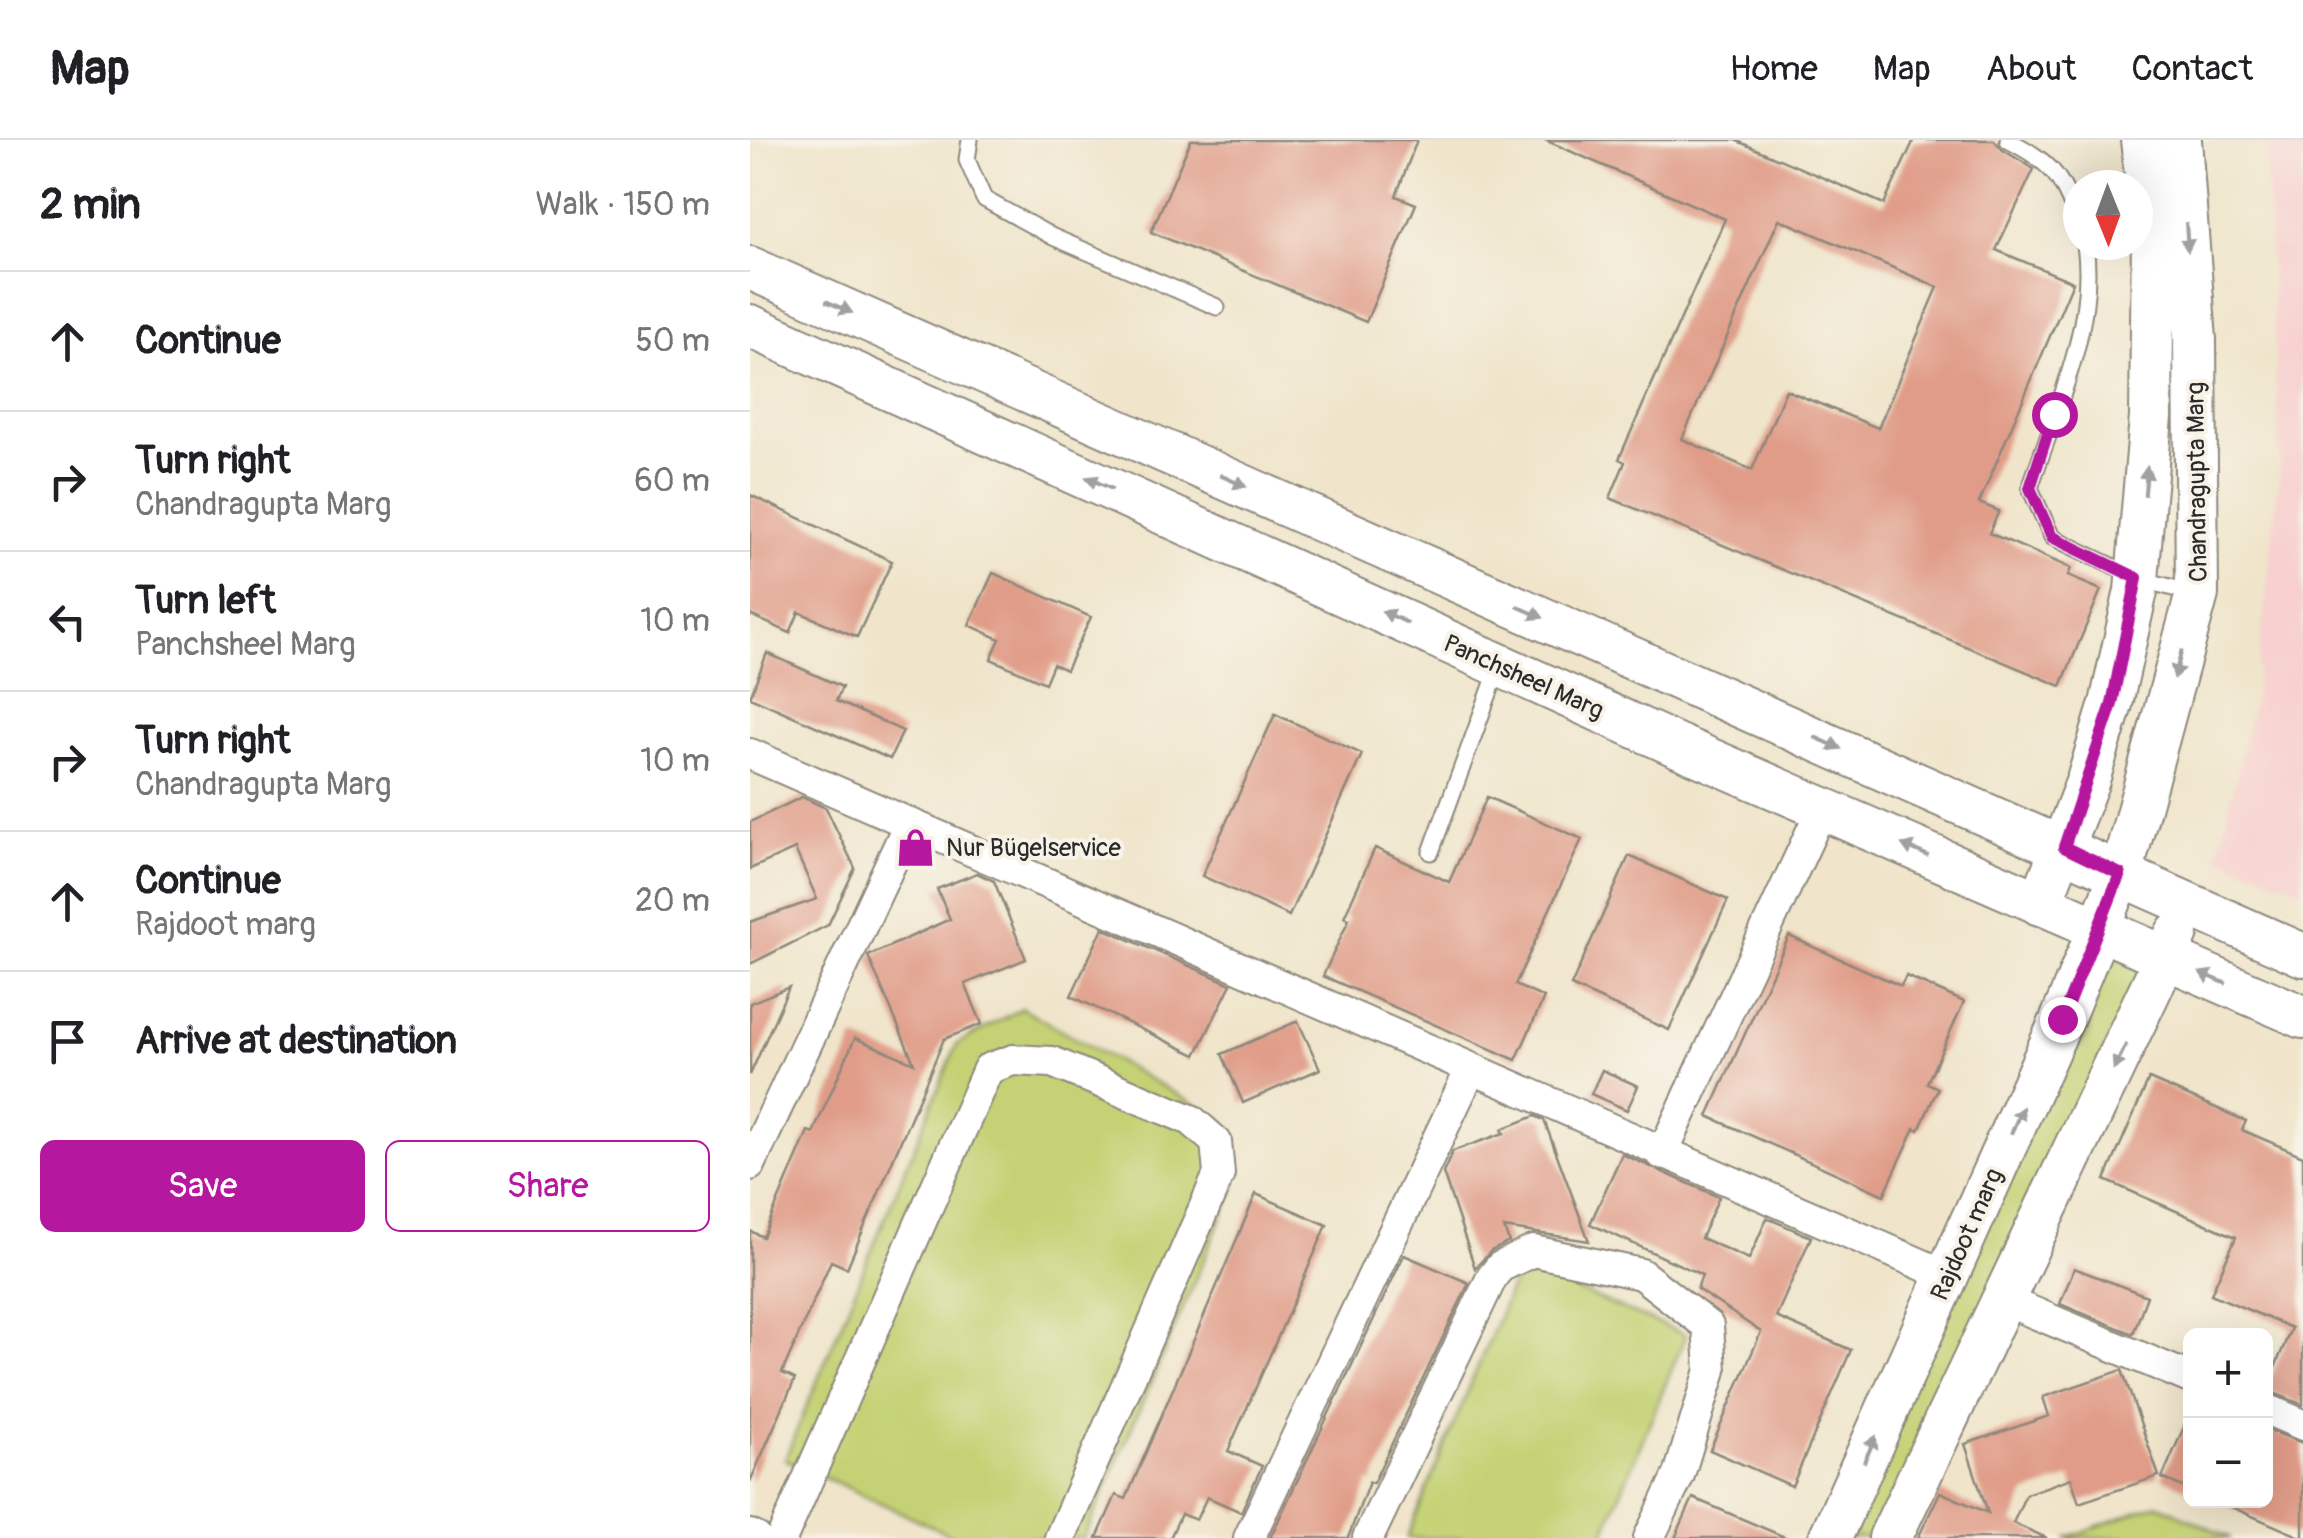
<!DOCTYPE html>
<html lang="en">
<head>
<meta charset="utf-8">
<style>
	:root { --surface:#fff; --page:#f2f2f2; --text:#202124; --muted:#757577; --line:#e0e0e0; --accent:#b5179e }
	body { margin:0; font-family:Pangolin,sans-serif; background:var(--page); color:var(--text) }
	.controls { position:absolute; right:30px; bottom:30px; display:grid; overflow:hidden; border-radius:15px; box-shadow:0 10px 40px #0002 }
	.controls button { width:90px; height:90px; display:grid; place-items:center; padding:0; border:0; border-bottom:2px solid var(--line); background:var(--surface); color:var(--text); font:50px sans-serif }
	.compass { position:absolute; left:1313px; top:30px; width:90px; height:90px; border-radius:50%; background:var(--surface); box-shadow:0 10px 40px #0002; rotate:179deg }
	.stop { position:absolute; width:30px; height:30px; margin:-22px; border:8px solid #b5179e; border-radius:50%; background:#fff }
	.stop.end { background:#b5179e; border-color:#fff; box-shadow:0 2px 10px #0008 }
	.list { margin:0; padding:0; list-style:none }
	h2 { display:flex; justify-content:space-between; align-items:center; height:130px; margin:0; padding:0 40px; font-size:42px }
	h2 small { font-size:32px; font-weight:400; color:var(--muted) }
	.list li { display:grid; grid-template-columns:65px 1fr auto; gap:30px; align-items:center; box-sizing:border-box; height:140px; padding:0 40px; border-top:2px solid var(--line) }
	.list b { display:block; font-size:38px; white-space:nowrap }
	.list p { margin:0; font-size:32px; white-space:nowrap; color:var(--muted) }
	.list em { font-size:32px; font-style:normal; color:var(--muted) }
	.actions { display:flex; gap:20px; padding:30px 40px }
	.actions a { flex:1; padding:22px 0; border:2px solid var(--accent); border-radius:15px; text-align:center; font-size:35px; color:var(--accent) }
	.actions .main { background:var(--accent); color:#fff }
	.icon { flex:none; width:55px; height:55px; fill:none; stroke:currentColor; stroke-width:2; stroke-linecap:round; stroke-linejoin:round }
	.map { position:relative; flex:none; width:1553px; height:1398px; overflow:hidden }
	header { display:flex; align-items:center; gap:60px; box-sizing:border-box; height:140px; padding:0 50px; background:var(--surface); border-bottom:2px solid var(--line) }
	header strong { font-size:48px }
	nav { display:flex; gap:55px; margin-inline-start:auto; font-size:35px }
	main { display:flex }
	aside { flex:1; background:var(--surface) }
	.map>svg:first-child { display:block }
	.built { fill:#f7d0cf }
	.green { fill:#c4d274; stroke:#787e50; stroke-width:2.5 }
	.building { fill:#e09c88; fill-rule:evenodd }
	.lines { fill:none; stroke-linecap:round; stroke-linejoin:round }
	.lane-casing { stroke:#8e887b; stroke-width:19 }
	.street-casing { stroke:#8e887b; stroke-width:34 }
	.secondary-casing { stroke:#8e887b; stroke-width:46 }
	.lane { stroke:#fff; stroke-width:15 }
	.street { stroke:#fff; stroke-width:30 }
	.secondary { stroke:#fff; stroke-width:42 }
	.oneway { fill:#a0a0a0 }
	.route { stroke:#b5179e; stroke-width:12 }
	.labels { text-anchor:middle; stroke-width:8; stroke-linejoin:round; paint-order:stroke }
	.street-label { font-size:25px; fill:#2b2b2b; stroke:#f7f3e8 }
	.poi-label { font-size:25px; fill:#2b2b2b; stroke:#f7f3e8; text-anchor:start }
</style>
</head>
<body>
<header>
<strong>Map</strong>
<nav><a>Home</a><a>Map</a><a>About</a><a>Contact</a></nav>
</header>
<main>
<aside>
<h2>2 min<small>Walk · 150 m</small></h2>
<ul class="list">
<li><svg class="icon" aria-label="ahead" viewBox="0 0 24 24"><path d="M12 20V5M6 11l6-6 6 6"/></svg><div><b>Continue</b></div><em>50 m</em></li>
<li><svg class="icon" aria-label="right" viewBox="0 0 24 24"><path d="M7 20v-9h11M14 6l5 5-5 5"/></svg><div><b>Turn right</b><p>Chandragupta Marg</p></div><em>60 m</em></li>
<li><svg class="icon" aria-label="left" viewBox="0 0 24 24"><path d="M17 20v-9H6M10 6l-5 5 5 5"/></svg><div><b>Turn left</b><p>Panchsheel Marg</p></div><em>10 m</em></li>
<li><svg class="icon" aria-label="right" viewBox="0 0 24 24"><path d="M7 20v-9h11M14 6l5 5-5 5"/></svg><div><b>Turn right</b><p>Chandragupta Marg</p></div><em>10 m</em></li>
<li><svg class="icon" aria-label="ahead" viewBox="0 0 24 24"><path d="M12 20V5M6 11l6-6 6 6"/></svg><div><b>Continue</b><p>Rajdoot marg</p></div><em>20 m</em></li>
<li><svg class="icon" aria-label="arrive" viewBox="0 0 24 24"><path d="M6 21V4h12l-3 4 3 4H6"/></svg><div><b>Arrive at destination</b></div></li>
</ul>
<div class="actions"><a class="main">Save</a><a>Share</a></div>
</aside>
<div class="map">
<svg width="1553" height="1398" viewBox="0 0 1553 1398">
	<rect width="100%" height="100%" fill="#f7f3e8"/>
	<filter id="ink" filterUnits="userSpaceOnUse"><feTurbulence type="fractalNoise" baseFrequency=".01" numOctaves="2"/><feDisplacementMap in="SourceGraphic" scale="20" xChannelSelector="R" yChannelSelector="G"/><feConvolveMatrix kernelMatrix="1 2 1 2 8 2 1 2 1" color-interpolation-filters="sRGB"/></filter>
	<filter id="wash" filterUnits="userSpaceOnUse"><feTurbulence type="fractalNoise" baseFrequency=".0048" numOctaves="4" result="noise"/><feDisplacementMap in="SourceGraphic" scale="40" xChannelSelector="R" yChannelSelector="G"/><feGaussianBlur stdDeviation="2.25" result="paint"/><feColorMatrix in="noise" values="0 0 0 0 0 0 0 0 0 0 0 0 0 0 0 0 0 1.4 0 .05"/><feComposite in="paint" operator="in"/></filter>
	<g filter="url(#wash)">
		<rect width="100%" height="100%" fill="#f0e5cb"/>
		<!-- built -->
		<path class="built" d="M1515 0H1553V750L1468 716 1505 554 1530 327Z"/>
		<!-- green -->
		<g class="green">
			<path d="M1356 813 1392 829 1132 1398H1089Z"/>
			<path d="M272 868 474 981 485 1047 334 1398H207L35 1319 207 904Z"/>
			<path d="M769 1127 936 1195 852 1398H657Z"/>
			<path d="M1408 1364 1481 1398H1316Z"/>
		</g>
		<g id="blocks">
			<!-- building -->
			<g class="building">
				<path d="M441 0H667L646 56 666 64 616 182 401 92Z"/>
				<path d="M795 0H985L1134 64 1164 0H1244L1253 10 1284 29 1246 110 1323 142 1229 363 1249 371 1239 393 1321 428 1318 436 1351 450 1311 546 860 358 875 322 869 319 975 79ZM1029 79 1188 147 1128 288 1036 250 1002 330 932 299Z"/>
				<path d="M0 355 142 421 107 497 49 472 40 493 0 475Z"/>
				<path d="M243 433 341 477 316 530 303 524 295 543 241 519 250 499 219 485Z"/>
				<path d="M17 513 92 547 86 561 153 591 140 619 0 557Z"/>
				<path d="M525 574 612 614 539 776 452 736Z"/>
				<path d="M52 657 76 668 105 728 78 785 0 824V782L67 759 45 709 0 729V682Z"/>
				<path d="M737 657 832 699 765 845 794 858 766 920 573 836 599 779 594 777 625 708 699 742Z"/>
				<path d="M879 716 978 760 919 890 821 846Z"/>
				<path d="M227 733 244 741 276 819 215 844 232 884 194 899 97 1128 81 1121 32 1233 45 1239 0 1342V1091L13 1097 58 991 63 993 105 898 164 923 118 816 200 779 187 749Z"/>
				<path d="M353 788 481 844 446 915 321 856Z"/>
				<path d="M1039 796 1151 846 1156 836 1214 862 1177 943 1188 948 1169 990 1165 988 1134 1055 958 976Z"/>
				<path d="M39 847 0 935V863Z"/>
				<path d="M548 881 570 929 493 963 472 914Z"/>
				<path d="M852 930 888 946 877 970 841 954Z"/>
				<path d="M1399 939 1496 981 1492 990 1553 1016V1265L1516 1250 1541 1188 1461 1154 1486 1097 1355 1040Z"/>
				<path d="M785 976 794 980 839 1101 754 1088 759 1102 741 1111 725 1128 693 1033 703 1011 754 993 752 989Z"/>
				<path d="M872 1014 969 1057 951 1098 999 1119 1017 1078 1061 1097 1026 1177 1101 1210 1042 1346 960 1310 1011 1192 947 1149 952 1135 840 1084Z"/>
				<path d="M506 1054 577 1085 478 1311 512 1326 491 1372 457 1357 446 1380 431 1374 420 1398H347L366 1355 376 1359Z"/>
				<path d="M654 1115 719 1143 623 1343 619 1342 598 1398H520Z"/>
				<path d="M1324 1128 1397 1156 1383 1194 1310 1164Z"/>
				<path d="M1372 1230 1409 1336 1329 1363 1321 1338 1276 1354 1263 1383 1297 1398H1168L1190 1352 1238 1373 1215 1304 1299 1276 1293 1257Z"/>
				<path d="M1440 1273V1350L1412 1338Z"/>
				<path d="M1516 1289 1553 1303V1398L1465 1360H1516Z"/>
				<path d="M943 1358 1037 1398H925Z"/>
			</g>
		</g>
	</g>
	<g filter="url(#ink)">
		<use href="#blocks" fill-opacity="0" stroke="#8e887b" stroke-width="2.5"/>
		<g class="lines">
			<defs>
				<g id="lane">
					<path d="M220 0 217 20 234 59 303 97 467 167"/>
					<path d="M1258 0C1302 23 1309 33 1328 80"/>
					<path d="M1335 105C1347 183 1304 274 1280 348L1302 397 1387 438 1441 453"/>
					<path d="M681 712 748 529"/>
				</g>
				<g id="street">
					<path d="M0 614 1198 1136"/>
					<path d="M912 1014 1072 669"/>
					<path d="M0 1025 159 684"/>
					<path d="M1251 1159 1440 1238"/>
					<path d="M1516 1269 1553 1285"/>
					<path d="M0 1395 6 1398"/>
					<path d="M32 1398 238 929 263 920 302 922 441 980 466 1002 469 1034 310 1398"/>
					<path d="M499 1398 720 931"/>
					<path d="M618 1398 742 1137 750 1127 783 1111 891 1134 958 1186 961 1230 929 1335 899 1398"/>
				</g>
				<g id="secondary">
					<path d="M0 128 1553 815"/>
					<path d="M0 186 926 605 1553 877"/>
					<path d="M1290 764 1338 640 1361 564 1386 451 1401 277 1403 94 1392 0"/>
					<path d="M1080 1398 1312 879 1371 734 1447 454 1445 200 1430 0"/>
					<path d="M1140 1398 1427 793"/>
				</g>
			</defs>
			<!-- lane casing -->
			<use href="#lane" class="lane-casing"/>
			<!-- street casing -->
			<use href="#street" class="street-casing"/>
			<!-- secondary casing -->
			<use href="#secondary" class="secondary-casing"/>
			<!-- lane -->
			<use href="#lane" class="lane"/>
			<!-- street -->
			<use href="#street" class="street"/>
			<!-- secondary -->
			<use href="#secondary" class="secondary"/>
		</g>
		<!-- one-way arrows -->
		<defs><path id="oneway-solid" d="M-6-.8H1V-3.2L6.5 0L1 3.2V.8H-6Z" transform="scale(2.5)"/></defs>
		<g class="oneway">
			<use href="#oneway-solid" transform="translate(1437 97) rotate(86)"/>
			<use href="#oneway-solid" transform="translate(89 167) rotate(24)"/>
			<use href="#oneway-solid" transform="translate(483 341) rotate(24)"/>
			<use href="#oneway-solid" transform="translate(1396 341) rotate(-85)"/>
			<use href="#oneway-solid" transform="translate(349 343) rotate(-156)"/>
			<use href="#oneway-solid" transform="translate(780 472) rotate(24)"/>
			<use href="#oneway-solid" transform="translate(645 477) rotate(-155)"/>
			<use href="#oneway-solid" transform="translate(1428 524) rotate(105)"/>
			<use href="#oneway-solid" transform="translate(1078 603) rotate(24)"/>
			<use href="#oneway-solid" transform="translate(1165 710) rotate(-156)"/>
			<use href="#oneway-solid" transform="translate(1463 838) rotate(-157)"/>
			<use href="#oneway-solid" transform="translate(1370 917) rotate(116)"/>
			<use href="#oneway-solid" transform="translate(1267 980) rotate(-66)"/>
			<use href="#oneway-solid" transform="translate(1120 1309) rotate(-66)"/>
		</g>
	</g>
	<g class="lines" filter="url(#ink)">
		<!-- route -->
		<path class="route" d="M1304 274 1280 348 1302 397 1387 438 1362 564 1314 707 1370 734 1312 879"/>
	</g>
	<!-- icons -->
	<defs>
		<symbol id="shop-bare" viewBox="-9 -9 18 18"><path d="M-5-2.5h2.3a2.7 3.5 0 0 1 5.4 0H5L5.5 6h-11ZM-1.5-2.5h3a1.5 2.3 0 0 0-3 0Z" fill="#b5179e" stroke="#f7f3e8" stroke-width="2.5" paint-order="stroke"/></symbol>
	</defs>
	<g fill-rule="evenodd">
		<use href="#shop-bare" x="138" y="680" width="55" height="55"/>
	</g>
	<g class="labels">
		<!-- street labels -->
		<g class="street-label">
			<text transform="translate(1446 342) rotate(-91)" y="9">Chandragupta Marg</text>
			<text transform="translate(774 536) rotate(24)" y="9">Panchsheel Marg</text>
			<text transform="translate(1216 1094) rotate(-66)" y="9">Rajdoot marg</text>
		</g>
		<!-- poi labels -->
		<g class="poi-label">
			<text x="196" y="716">Nur Bügelservice</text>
		</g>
	</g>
</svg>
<div class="controls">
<button>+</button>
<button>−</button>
</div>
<svg class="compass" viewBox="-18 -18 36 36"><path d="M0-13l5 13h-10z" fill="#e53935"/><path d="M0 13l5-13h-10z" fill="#757577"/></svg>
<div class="stop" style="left:1304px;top:274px"></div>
<div class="stop end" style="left:1312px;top:879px"></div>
</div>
</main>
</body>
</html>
